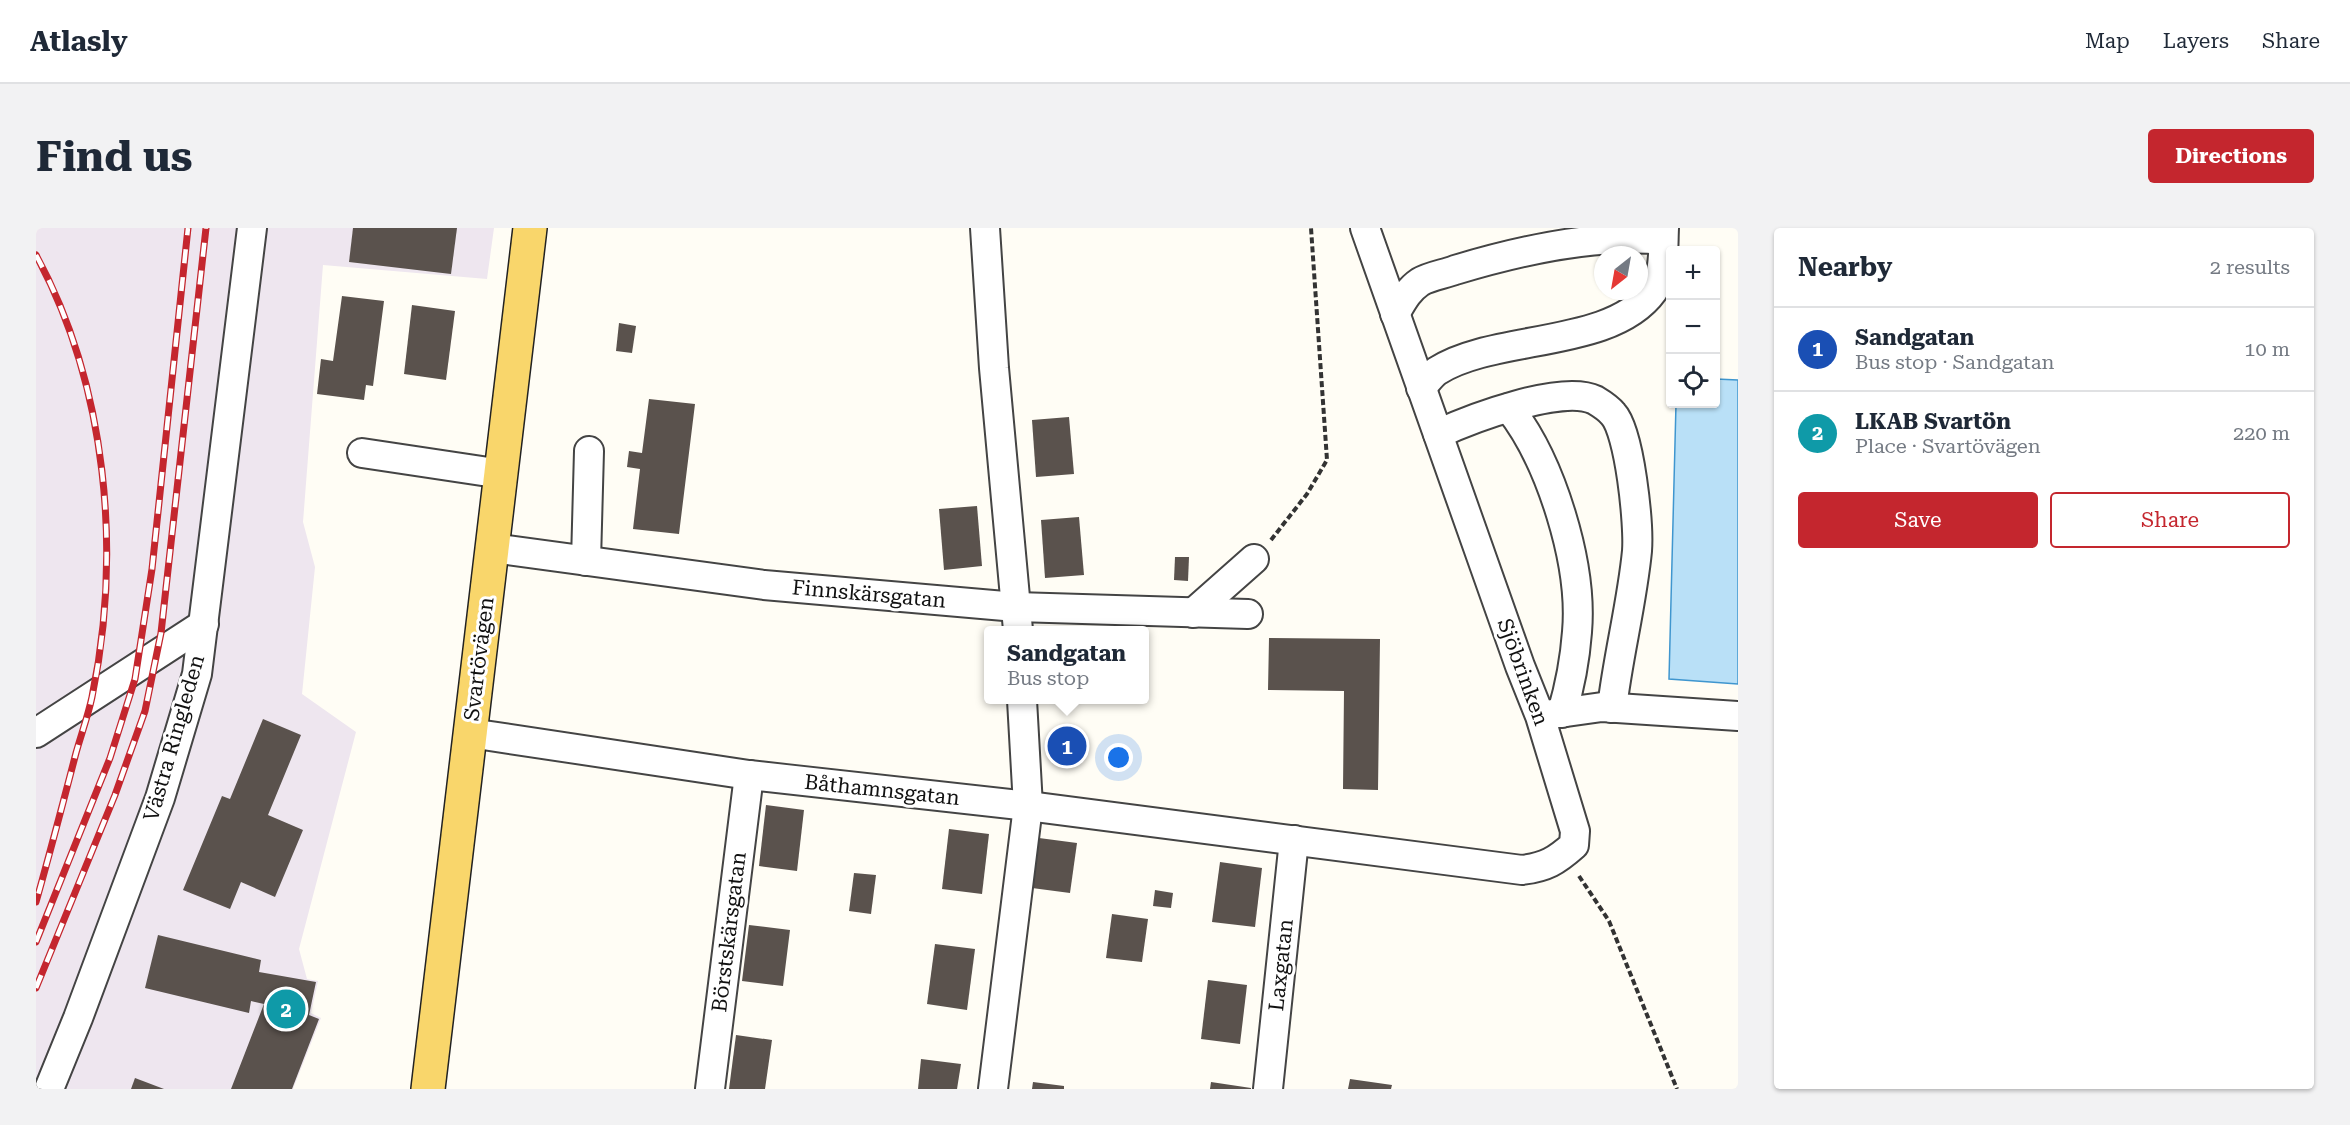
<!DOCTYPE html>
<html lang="en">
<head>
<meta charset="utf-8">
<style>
	:root { --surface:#fff; --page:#f2f2f3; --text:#1f2937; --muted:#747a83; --line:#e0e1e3; --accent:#c4262e }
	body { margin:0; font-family:"Roboto Serif",serif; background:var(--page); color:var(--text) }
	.controls { position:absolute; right:18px; top:18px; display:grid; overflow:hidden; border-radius:6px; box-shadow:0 2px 4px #0004 }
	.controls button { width:54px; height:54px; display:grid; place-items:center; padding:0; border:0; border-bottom:2px solid var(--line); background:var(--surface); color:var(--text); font:30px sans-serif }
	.compass { position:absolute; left:1558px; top:18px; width:54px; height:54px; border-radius:50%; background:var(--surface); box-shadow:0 2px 4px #0004; rotate:211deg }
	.you { position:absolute; left:1083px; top:530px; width:21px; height:21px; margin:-15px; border:4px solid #fff; border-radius:50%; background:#1a73e8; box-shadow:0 0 0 9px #1a73e833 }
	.badge { display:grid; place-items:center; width:39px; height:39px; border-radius:50%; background:var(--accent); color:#fff; font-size:20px; font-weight:700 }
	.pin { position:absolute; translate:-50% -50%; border:3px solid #fff; box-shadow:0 2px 6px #0006 }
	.popup { position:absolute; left:948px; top:398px; width:165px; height:78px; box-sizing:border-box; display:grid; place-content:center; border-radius:6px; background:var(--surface); filter:drop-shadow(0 2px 4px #0005); font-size:20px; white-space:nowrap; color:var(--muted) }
	.popup b { font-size:22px; color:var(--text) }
	.popup::after { content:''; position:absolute; left:50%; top:100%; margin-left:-12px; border:12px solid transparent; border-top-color:var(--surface) }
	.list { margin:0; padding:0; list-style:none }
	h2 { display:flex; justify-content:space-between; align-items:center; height:78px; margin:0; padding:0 24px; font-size:26px }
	h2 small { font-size:20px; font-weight:400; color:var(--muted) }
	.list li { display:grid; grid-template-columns:39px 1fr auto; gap:18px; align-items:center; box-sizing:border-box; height:84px; padding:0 24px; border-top:2px solid var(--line) }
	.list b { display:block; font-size:22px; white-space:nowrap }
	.list p { margin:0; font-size:20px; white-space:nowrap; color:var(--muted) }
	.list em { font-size:20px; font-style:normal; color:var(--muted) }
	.actions { display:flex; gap:12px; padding:18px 24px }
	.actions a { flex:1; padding:14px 0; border:2px solid var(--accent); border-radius:6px; text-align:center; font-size:21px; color:var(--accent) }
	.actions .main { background:var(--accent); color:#fff }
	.icon { flex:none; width:33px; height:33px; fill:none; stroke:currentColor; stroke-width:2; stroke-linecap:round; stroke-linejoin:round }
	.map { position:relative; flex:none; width:1702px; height:861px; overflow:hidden; border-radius:6px }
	header { display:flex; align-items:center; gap:36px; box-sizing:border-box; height:84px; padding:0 30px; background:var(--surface); border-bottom:2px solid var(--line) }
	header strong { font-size:28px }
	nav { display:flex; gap:33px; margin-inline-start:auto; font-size:21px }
	.intro { display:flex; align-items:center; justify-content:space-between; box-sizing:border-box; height:144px; padding:0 36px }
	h1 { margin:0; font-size:42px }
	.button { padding:15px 27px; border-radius:6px; background:var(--accent); color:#fff; font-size:21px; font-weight:700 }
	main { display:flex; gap:36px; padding:0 36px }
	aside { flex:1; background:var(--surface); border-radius:6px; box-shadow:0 2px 4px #0004 }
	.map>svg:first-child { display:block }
	.industrial { fill:#eee6ef }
	.water { fill:#b9e0f7; stroke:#3f96cf; stroke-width:1.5 }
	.building { fill:#5a524d }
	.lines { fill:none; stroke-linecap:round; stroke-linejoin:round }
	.minor-casing { stroke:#444; stroke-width:32 }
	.major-casing { stroke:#222; stroke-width:36 }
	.path { stroke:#333; stroke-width:4; stroke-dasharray:6 3; stroke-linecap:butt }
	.minor { stroke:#fff; stroke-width:28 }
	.major { stroke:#f9d66b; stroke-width:33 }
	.rail-casing { stroke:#c4262e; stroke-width:7 }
	.rail { stroke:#fff; stroke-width:4.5; stroke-dasharray:14; stroke-linecap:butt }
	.labels { text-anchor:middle; stroke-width:6; stroke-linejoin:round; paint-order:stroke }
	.street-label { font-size:21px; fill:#111; stroke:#fff }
</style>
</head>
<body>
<header>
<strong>Atlasly</strong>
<nav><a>Map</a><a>Layers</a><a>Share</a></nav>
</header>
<div class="intro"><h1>Find us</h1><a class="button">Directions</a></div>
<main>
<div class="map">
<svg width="1702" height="861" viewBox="0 0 1702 861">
	<rect width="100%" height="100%" fill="#fffdf5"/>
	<!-- industrial -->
	<path class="industrial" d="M0 0H458L451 51 287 37 267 294 279 339 266 466 320 504 263 721 271 751 282 753 275 785 285 790 257 861H0Z"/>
	<!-- water -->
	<path class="water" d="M1680 151 1702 152V456L1633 451 1640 176H1680Z"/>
	<!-- building -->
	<g class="building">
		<path d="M317 0H421L415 46 313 34Z"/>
		<path d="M306 68 348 73 337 158 330 157 328 172 281 166 285 131 297 133Z"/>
		<path d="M376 77 419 83 410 152 368 146Z"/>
		<path d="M583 95 600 98 596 125 580 123Z"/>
		<path d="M613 171 659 176 643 306 597 301 604 241 591 239 593 223 606 225Z"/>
		<path d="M1033 189 1038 246 1000 249 996 192Z"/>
		<path d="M941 278 946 338 908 342 903 281Z"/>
		<path d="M1043 289 1048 347 1009 350 1005 292Z"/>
		<path d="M1139 329H1153L1152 353 1138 352Z"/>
		<path d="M1233 410 1344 411 1342 562 1307 561 1308 463 1232 462Z"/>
		<path d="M227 491 265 507 232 587 267 602 239 669 205 654 194 681 147 662 186 568 194 571Z"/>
		<path d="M730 577 768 582 761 643 723 638Z"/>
		<path d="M913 601 953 606 946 666 906 661Z"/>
		<path d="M1003 610 1041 615 1034 665 996 660Z"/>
		<path d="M1184 634 1226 640 1219 699 1176 694Z"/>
		<path d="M818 645 840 647 835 686 813 683Z"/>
		<path d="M1119 662 1137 665 1135 680 1117 678Z"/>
		<path d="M1076 686 1112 691 1106 734 1070 730Z"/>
		<path d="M713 697 754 702 747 758 706 753Z"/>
		<path d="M122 707 225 732 223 744 280 754 273 787 283 791 256 861H195L228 776 215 773 213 785 109 760Z"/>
		<path d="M899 716 939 721 931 782 891 776Z"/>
		<path d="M1172 752 1211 757 1204 816 1165 811Z"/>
		<path d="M700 807 736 812 729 861H693Z"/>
		<path d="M885 831 925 836 921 861H882Z"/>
		<path d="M99 850 128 861H95Z"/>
		<path d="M1314 851 1356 857 1355 861H1312Z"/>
		<path d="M997 854 1028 858V861H996Z"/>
		<path d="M1175 854 1215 860V861H1174Z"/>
	</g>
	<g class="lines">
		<defs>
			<g id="minor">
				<path d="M949 0 958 140 982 402"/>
				<path d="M1359 86C1366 74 1372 62 1384 54 1394 48 1409 46 1419 42 1482 23 1562 5 1627 12"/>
				<path d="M1385 160C1390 155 1395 147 1401 143 1458 106 1575 121 1617 63 1629 46 1627 19 1628 0"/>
				<path d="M1473 180C1515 233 1547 336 1541 404 1539 431 1534 458 1526 485"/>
				<path d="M1402 206C1434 191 1526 156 1559 172 1564 175 1573 181 1577 186 1594 204 1603 297 1601 323 1596 375 1582 428 1576 480"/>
				<path d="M326 225 466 246"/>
				<path d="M456 320 728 357 980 379 1212 386"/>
				<path d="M550 333 553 223"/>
				<path d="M1157 385 1218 331"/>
				<path d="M1509 487 1566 479 1702 488"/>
				<path d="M0 505 168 396"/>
				<path d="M434 505 713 547 992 578 1486 642C1510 639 1520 633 1538 617L1539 603 1504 488 1484 438 1329 0"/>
				<path d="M13 861 42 790 124 570 161 446 216 0"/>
				<path d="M674 861 713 547"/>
				<path d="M957 861 992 578 986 472"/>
				<path d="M1232 861 1258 612"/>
			</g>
			<path id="major" d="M392 861 494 0"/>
		</defs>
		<!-- minor casing -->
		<use href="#minor" class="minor-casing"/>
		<!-- major casing -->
		<use href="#major" class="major-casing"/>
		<!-- path -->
		<g class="path">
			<path d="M1235 312 1271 266 1291 232 1275 0"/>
			<path d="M1543 648 1573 693 1641 861"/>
		</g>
		<!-- minor -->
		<use href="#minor" class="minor"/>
		<!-- major -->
		<use href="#major" class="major"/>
		<defs>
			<g id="rail">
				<path d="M0 27C71 158 86 324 56 469 52 488 45 507 40 525 27 575 14 625 0 674"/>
				<path d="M0 714 74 530 99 451 116 341 152 0"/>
				<path d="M0 760 79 567 109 483 125 405 170 0"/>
			</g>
		</defs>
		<!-- rail casing -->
		<use href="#rail" class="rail-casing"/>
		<!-- rail -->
		<use href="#rail" class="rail"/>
	</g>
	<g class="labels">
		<!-- street labels -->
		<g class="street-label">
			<text transform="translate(833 366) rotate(5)" y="7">Finnskärsgatan</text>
			<text transform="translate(443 431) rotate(-83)" y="7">Svartövägen</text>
			<text transform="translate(1487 444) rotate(70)" y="7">Sjöbrinken</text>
			<text transform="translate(138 510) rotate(-74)" y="7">Västra Ringleden</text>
			<text transform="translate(846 562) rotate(6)" y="7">Båthamnsgatan</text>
			<text transform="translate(693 704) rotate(-83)" y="7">Börstskärsgatan</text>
			<text transform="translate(1245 737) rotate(-84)" y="7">Laxgatan</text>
		</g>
	</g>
</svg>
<div class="controls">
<button>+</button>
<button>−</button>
<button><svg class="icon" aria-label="locate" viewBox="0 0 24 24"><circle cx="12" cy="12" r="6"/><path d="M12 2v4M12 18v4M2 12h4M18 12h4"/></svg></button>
</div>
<svg class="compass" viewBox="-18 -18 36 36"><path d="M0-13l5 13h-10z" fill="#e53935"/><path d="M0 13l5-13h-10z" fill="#747a83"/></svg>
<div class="you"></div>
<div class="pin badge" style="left:1031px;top:518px;background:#1a4fb4">1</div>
<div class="popup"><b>Sandgatan</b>Bus stop</div>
<div class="pin badge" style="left:250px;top:781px;background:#0f9aa8">2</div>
</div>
<aside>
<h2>Nearby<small>2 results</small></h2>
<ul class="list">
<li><span class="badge" style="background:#1a4fb4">1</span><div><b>Sandgatan</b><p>Bus stop · Sandgatan</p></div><em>10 m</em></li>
<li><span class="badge" style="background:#0f9aa8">2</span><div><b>LKAB Svartön</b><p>Place · Svartövägen</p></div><em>220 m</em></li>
</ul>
<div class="actions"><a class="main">Save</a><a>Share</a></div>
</aside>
</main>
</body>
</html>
